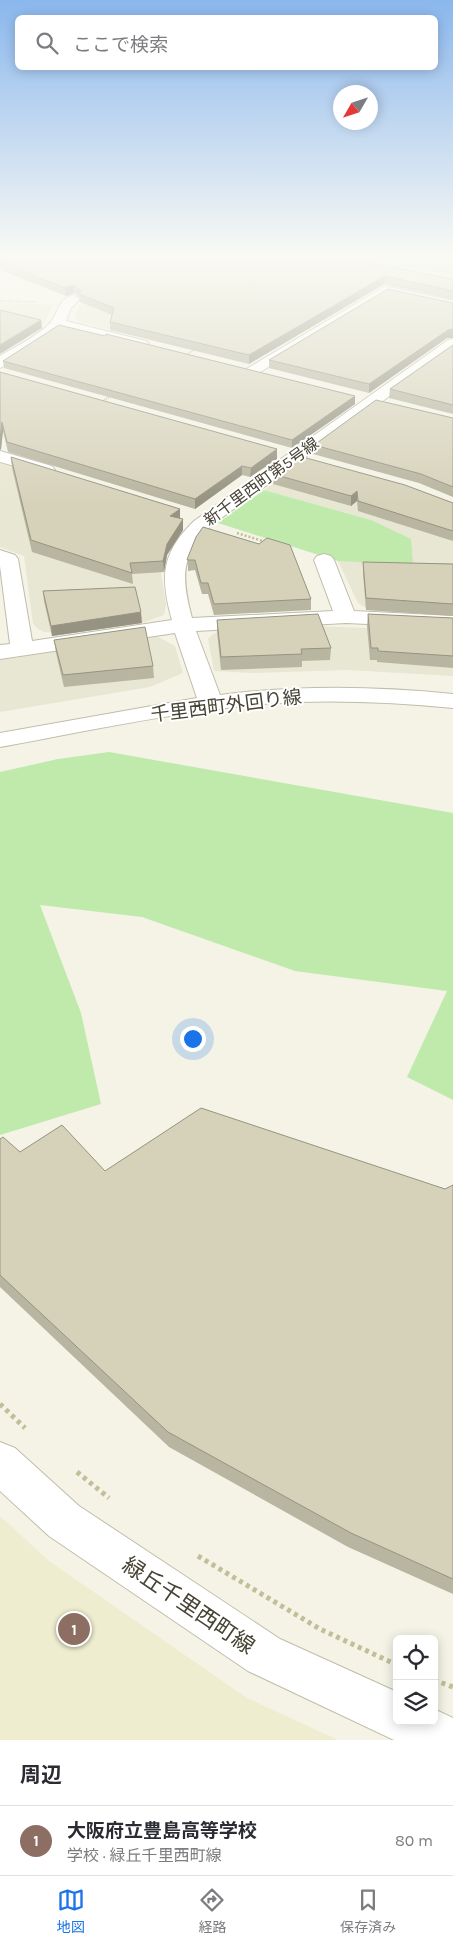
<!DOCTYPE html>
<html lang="ja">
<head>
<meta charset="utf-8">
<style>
	:root { --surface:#fff; --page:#f7f7f7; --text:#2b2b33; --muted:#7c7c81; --line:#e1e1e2; --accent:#1a73e8 }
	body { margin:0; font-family:Karla,"Noto Sans JP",sans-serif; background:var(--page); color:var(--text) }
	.controls { position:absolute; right:15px; bottom:15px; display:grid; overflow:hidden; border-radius:8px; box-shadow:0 2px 12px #0003 }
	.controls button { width:45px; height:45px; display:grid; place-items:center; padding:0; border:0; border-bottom:1px solid var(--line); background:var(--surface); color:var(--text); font:25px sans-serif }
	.compass { position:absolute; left:333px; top:85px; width:45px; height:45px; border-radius:50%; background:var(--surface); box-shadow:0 2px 12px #0003; rotate:231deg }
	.you { position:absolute; left:192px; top:1038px; width:18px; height:18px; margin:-12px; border:4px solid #fff; border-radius:50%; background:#1a73e8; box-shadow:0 0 0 8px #1a73e833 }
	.badge { display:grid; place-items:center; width:32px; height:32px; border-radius:50%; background:var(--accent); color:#fff; font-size:16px; font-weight:700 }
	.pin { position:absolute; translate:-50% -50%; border:2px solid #fff; box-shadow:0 1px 5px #0006 }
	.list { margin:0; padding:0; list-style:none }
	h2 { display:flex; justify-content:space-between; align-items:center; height:65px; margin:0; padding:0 20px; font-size:21px }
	h2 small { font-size:16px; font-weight:400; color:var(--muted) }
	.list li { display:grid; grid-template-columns:32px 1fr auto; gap:15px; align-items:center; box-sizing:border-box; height:70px; padding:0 20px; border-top:1px solid var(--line) }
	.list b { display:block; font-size:19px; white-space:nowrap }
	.list p { margin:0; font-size:16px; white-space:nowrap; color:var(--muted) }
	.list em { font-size:16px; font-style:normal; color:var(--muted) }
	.icon { flex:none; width:28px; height:28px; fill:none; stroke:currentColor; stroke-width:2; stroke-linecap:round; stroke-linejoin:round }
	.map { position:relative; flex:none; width:453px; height:1740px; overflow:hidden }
	.search { position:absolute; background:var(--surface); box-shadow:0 2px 12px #0003; left:15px; right:15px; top:15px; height:55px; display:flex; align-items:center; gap:12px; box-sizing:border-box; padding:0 18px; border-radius:8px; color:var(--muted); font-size:19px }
	.sheet { height:135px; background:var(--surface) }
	nav { display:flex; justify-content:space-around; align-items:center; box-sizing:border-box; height:70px; border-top:1px solid var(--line); background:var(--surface); font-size:14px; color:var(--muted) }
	nav a { display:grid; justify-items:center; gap:2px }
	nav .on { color:var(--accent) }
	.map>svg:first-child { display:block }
	.residential { fill:#e8e7d3 }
	.education { fill:#eeedcf }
	.green { fill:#bfeaac }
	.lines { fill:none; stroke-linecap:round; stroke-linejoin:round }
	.minor-casing { stroke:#c0bda8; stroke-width:2 }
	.path-far2 { stroke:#c2be98; stroke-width:2; stroke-dasharray:1 1; stroke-linecap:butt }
	.path-far1 { stroke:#c2be98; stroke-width:2.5; stroke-dasharray:2 2; stroke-linecap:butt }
	.path { stroke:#c2be98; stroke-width:5; stroke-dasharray:4 4; stroke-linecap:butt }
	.minor { fill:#fff; fill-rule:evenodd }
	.wall { fill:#b8b5a0 }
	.shaded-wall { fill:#969382 }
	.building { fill:#d6d2ba; stroke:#969382 }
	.labels { text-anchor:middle; stroke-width:4; stroke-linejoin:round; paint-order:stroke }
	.far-street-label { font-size:16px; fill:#474435; stroke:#fff }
	.street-label { font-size:19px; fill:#474435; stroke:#fff }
	.near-street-label { font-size:22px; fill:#474435; stroke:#fff }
</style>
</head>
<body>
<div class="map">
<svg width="453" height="1740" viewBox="0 0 453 1740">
	<rect width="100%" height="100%" fill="#f4f3e6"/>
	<!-- residential -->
	<g class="residential">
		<path d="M0 303 53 305 45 322 41 327 0 353Z"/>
		<path d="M80 303 214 334 188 349 79 322 74 318Z"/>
		<path d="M0 463 167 515 161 573 166 604 164 615 145 622 60 633 44 632 38 629 33 624 24 556 0 547Z"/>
		<path d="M286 473 453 516V615L371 611 358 603 338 561 413 565 371 520 264 490Z"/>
		<path d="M311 626 453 631V676L348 670 252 673 214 671 208 639 213 634 222 631Z"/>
		<path d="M148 637H158L175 646 183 673 150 687 0 712V660Z"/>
	</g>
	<!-- education -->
	<path class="education" d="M0 1516 49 1561 247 1698 338 1740H0Z"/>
	<!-- green -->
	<g class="green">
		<path d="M371 259H453V276L373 260Z"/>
		<path d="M264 490 371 520 411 539 413 565 338 561 218 523Z"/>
		<path d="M109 752 453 813V1100L407 1077 447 991 295 971 142 917 40 905 81 1013 101 1104 0 1135V772L58 759Z"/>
	</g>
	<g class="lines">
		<defs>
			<g id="minor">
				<path d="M385 286 453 301V309L387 295 257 374 251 376 243 371Z"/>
				<path d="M73 295 80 299 71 308 66 321 146 341 149 344 141 349 61 328 53 336 0 368V356C16 346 36 337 49 324 59 314 57 299 73 295Z"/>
				<path d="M453 339V350L213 524C180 555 181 577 192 618L333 611 314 560 317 556 324 554 331 556 334 560 354 611 453 616V628L346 623 196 631 220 695C297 685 375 686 453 694V708C390 702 326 699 263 704 174 712 87 731 0 747V733L197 698 175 633 0 659V645L10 644 0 566V550L15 555 18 559 32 641 172 620C160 578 161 553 194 521L448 340Z"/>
				<path d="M0 451 52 466 55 470 52 474 46 475 0 462Z"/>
				<path d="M0 1442 15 1448 79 1506 280 1639 397 1692V1721H434V1709L453 1718V1740H394L248 1671 49 1536 0 1491Z"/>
			</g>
		</defs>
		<!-- minor casing -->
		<use href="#minor" class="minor-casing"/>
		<!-- path-far2 -->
		<g class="path-far2">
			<path d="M360 259 387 264"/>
			<path d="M0 301 37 302"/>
			<path d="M184 356 196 349"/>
			<path d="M101 402 113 395"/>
		</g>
		<!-- path-far1 -->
		<path class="path-far1" d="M237 533 266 542"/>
		<!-- path -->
		<g class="path">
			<path d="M0 1404 25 1428"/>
			<path d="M77 1472 109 1498"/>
			<path d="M198 1556 320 1629 397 1665"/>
			<path d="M434 1680 453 1687"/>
		</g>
		<!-- minor -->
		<use href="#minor" class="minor"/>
	</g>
	<!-- wall -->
	<g class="wall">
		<path d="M0 259 453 279V300L384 284 249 364 110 330V322L112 315 80 302 79 297 74 293 66 296 0 270Z"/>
		<path d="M453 303V338H447L369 393 269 368V360Z"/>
		<path d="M105 336 355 404 292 448 4 368 3 361Z"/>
		<path d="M453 345V414L389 398 390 389Z"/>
		<path d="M0 372 277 449V459L250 477 242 475 195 509 8 452 3 431 1 449 0 450Z"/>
		<path d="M453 418V497L419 483 313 454 314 445Z"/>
		<path d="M11 457 180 519 183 530 167 555 164 572 132 574 133 584 32 552 12 468Z"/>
		<path d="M273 474 453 503V541L358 511 357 501 351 506 273 484Z"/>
		<path d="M188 557 311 599V610L214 615 208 594H202L195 570 188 571Z"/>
		<path d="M363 562 453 564V616L366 610 363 573Z"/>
		<path d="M43 591 142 623 52 636 44 601Z"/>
		<path d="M368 614 453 618V668L377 662V660H370L367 626Z"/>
		<path d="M217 620 331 648 330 660 302 661V667L221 670 217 632Z"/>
		<path d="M54 640 153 666 154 678 64 687 56 653Z"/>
		<path d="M0 1139 20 1152 105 1171 445 1189 453 1185V1594L348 1547 169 1447 0 1287Z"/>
	</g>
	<!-- shaded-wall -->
	<g class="shaded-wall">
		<path d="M385 276 384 284 249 364V355Z"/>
		<path d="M73 285 74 293 66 296 65 288Z"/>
		<path d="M41 320 42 328 0 354V345Z"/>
		<path d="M453 329V338H447L369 393V384L448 330Z"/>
		<path d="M355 396V404L292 448V440Z"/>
		<path d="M2 422 3 431 1 449 0 450V440Z"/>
		<path d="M277 449V459L250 477 251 468Z"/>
		<path d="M242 466V475L195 509V499Z"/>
		<path d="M357 491V501L351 506V496Z"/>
		<path d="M180 509V520L170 516Z"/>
		<path d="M183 519V530L167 555 164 572 163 561 167 544Z"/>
		<path d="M141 612 142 623 52 636 51 626Z"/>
	</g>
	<!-- building -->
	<g class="building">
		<path d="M0 259H350L453 279V291L385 276 249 355 110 322 114 308 79 294 81 291 73 285 65 288 0 262Z"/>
		<path d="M388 289 453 303V329L448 330 369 384 269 360Z"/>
		<path d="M0 310 41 320 0 345Z"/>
		<path d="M59 325 105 336 106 334 355 396 292 440 3 361Z"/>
		<path d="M453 345V405L390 389Z"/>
		<path d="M0 372 277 449 251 468 242 466 195 499 7 442 2 422 0 440Z"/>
		<path d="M376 400 453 418V487L421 474 314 445Z"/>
		<path d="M299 456 405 485 453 503V531L358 501 357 491 351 496 273 474Z"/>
		<path d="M11 457 180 509 170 516 183 519 167 544 163 561 130 563 132 573 31 540Z"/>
		<path d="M203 527 259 544 267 538 290 545 311 599 214 604 208 583H201L195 560H187L188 557 196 537Z"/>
		<path d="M363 562 453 564V604L366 598Z"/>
		<path d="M135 587 141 612 51 626 43 591Z"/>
		<path d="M318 614 331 648 301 649 302 654 221 657 217 620Z"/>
		<path d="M368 614 453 618V656L378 651V648H371Z"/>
		<path d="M145 627 153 666 63 675 54 640Z"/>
		<path d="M201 1108 445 1189 453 1185V1579L351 1533 168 1432 0 1275V1139L3 1137 20 1152 62 1125 105 1171Z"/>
	</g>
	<!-- sky -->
	<linearGradient id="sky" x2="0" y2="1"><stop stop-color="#8ab7ed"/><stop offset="0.51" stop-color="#fafaf4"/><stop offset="1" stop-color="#fafaf4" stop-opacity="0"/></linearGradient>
	<rect width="453" height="503" fill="url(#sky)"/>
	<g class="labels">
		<!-- far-street labels -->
		<g class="far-street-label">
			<text transform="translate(261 481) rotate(-36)" y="6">新千里西町第5号線</text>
		</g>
		<!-- street labels -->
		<g class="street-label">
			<text transform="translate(226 705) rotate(-7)" y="7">千里西町外回り線</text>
		</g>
		<!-- near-street labels -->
		<g class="near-street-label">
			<text transform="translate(189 1605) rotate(34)" y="8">緑丘千里西町線</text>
		</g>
	</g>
</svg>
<div class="controls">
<button><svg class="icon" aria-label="locate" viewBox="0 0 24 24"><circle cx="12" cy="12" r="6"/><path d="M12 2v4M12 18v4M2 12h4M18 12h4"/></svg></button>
<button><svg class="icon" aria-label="layers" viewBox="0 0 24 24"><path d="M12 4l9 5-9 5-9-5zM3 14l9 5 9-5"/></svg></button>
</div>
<svg class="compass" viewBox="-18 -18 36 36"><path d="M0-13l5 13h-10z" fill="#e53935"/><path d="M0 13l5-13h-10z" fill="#7c7c81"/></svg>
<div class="you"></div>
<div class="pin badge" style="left:74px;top:1629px;background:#8d6e63">1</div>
<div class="search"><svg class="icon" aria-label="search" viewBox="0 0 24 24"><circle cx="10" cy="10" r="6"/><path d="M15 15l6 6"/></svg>ここで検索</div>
</div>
<section class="sheet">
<h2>周辺<small></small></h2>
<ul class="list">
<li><span class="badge" style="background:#8d6e63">1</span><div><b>大阪府立豊島高等学校</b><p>学校 · 緑丘千里西町線</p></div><em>80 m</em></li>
</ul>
</section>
<nav>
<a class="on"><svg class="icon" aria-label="map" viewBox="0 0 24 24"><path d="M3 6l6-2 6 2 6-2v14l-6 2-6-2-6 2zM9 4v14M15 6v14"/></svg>地図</a>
<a><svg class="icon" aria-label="directions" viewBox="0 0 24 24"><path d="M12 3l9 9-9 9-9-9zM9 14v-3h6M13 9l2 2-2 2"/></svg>経路</a>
<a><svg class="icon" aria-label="saved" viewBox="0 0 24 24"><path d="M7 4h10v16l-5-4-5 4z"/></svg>保存済み</a>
</nav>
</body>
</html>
